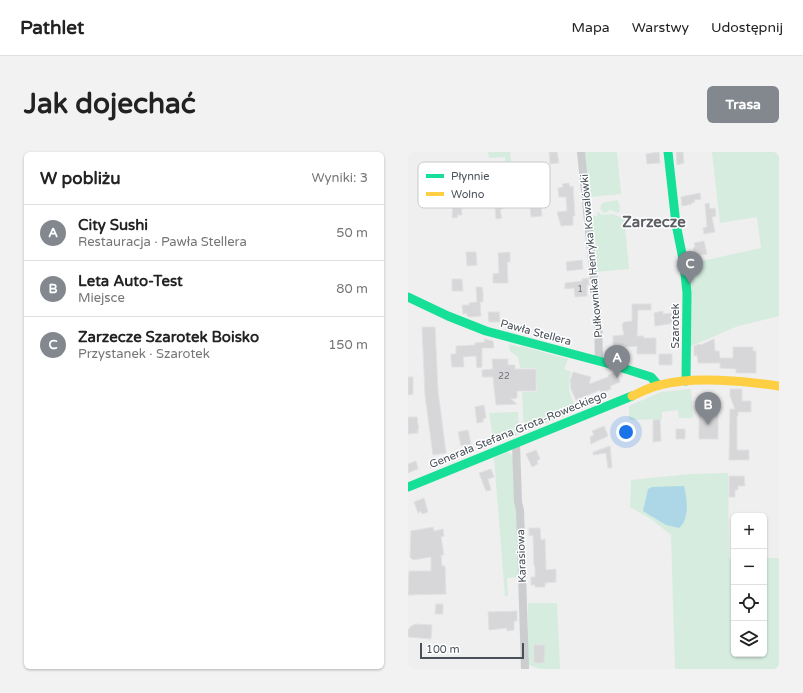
<!DOCTYPE html>
<html lang="pl">
<head>
<meta charset="utf-8">
<style>
	:root { --surface:#fff; --page:#f2f2f2; --text:#222; --muted:#767676; --line:#e0e0e0; --accent:#82888e }
	body { margin:0; font-family:"Varela Round",sans-serif; background:var(--page); color:var(--text) }
	.controls { position:absolute; right:12px; bottom:12px; display:grid; overflow:hidden; border-radius:6px; box-shadow:0 1px 3px #0004 }
	.controls button { width:36px; height:36px; display:grid; place-items:center; padding:0; border:0; border-bottom:1px solid var(--line); background:var(--surface); color:var(--text); font:20px sans-serif }
	.scale { position:absolute; left:12px; bottom:10px; width:104px; box-sizing:border-box; padding-left:4px; border:2px solid #485059; border-top:0; font-size:11px; line-height:14px; white-space:nowrap; color:#485059; -webkit-text-stroke:3px #fff; paint-order:stroke }
	.you { position:absolute; left:218px; top:280px; width:14px; height:14px; margin:-10px; border:3px solid #fff; border-radius:50%; background:#1a73e8; box-shadow:0 0 0 6px #1a73e833 }
	.badge { display:grid; place-items:center; width:26px; height:26px; border-radius:50%; background:var(--accent); color:#fff; font-size:13px; font-weight:700 }
	.pin { position:absolute; translate:-50% -33px; filter:drop-shadow(0 1px 2px #0008) }
	.pin::after { content:''; position:absolute; top:21px; width:14px; height:12px; background:inherit; clip-path:polygon(0 0,100% 0,50% 100%) }
	.list { margin:0; padding:0; list-style:none }
	h2 { display:flex; justify-content:space-between; align-items:center; height:52px; margin:0; padding:0 16px; font-size:17px }
	h2 small { font-size:13px; font-weight:400; color:var(--muted) }
	.list li { display:grid; grid-template-columns:26px 1fr auto; gap:12px; align-items:center; box-sizing:border-box; height:56px; padding:0 16px; border-top:1px solid var(--line) }
	.list b { display:block; font-size:15px; white-space:nowrap }
	.list p { margin:0; font-size:13px; white-space:nowrap; color:var(--muted) }
	.list em { font-size:13px; font-style:normal; color:var(--muted) }
	.icon { flex:none; width:22px; height:22px; fill:none; stroke:currentColor; stroke-width:2; stroke-linecap:round; stroke-linejoin:round }
	.map { position:relative; flex:none; width:371px; height:517px; overflow:hidden; border-radius:6px }
	header { display:flex; align-items:center; gap:24px; box-sizing:border-box; height:56px; padding:0 20px; background:var(--surface); border-bottom:1px solid var(--line) }
	header strong { font-size:19px }
	nav { display:flex; gap:22px; margin-inline-start:auto; font-size:14px }
	.intro { display:flex; align-items:center; justify-content:space-between; box-sizing:border-box; height:96px; padding:0 24px }
	h1 { margin:0; font-size:28px }
	.button { padding:10px 18px; border-radius:6px; background:var(--accent); color:#fff; font-size:14px; font-weight:700 }
	main { display:flex; gap:24px; padding:0 24px }
	aside { flex:1; background:var(--surface); border-radius:6px; box-shadow:0 1px 3px #0004 }
	.map>svg:first-child { display:block }
	.green { fill:#d5ecdf }
	.water { fill:#add7e6 }
	.building { fill:#d7d7d9; stroke:#e0e1e1 }
	.lines { fill:none; stroke-linecap:round; stroke-linejoin:round }
	.street { stroke:#cbcdcf; stroke-width:8 }
	.fast { stroke:#16e098; stroke-width:9 }
	.slow { stroke:#ffcf43; stroke-width:9 }
	.labels { text-anchor:middle; stroke-width:3; stroke-linejoin:round; paint-order:stroke }
	.number-label { font-size:9px; fill:#6d737a }
	.street-label { font-size:11px; fill:#485059; stroke:#fff }
	.district-label { font-size:15px; font-weight:bold; fill:#5b5e62; stroke:#fff }
	.key { fill:#fff; stroke:#c8cacd; stroke-width:1 }
	.key-label { font-size:11px; fill:#485059 }
</style>
</head>
<body>
<header>
<strong>Pathlet</strong>
<nav><a>Mapa</a><a>Warstwy</a><a>Udostępnij</a></nav>
</header>
<div class="intro"><h1>Jak dojechać</h1><a class="button">Trasa</a></div>
<main>
<aside>
<h2>W pobliżu<small>Wyniki: 3</small></h2>
<ul class="list">
<li><span class="badge">A</span><div><b>City Sushi</b><p>Restauracja · Pawła Stellera</p></div><em>50 m</em></li>
<li><span class="badge">B</span><div><b>Leta Auto-Test</b><p>Miejsce</p></div><em>80 m</em></li>
<li><span class="badge">C</span><div><b>Zarzecze Szarotek Boisko</b><p>Przystanek · Szarotek</p></div><em>150 m</em></li>
</ul>
</aside>
<div class="map">
<svg width="371" height="517" viewBox="0 0 371 517">
	<rect width="100%" height="100%" fill="#efefef"/>
	<!-- green -->
	<g class="green">
		<path d="M80 0H102L107 43H101L97 5 81 6Z"/>
		<path d="M177 0H209L213 42 181 45Z"/>
		<path d="M304 0H371V164L330 174 281 195 280 112 353 96 349 65 312 71Z"/>
		<path d="M209 48 211 51 212 59 210 61 202 58 196 61 192 57 194 51Z"/>
		<path d="M189 60H191L193 63 205 62 212 65 216 64 221 117 188 120 183 70 185 64H189Z"/>
		<path d="M101 192 112 195 113 194 160 207 156 217 163 220C158 237 163 244 169 259L116 280 114 240H129L128 216H112L110 205 102 199Z"/>
		<path d="M283 237 285 266H271L270 258 254 260V267L221 268V254L253 240Z"/>
		<path d="M110 260 111 282 86 292 81 261Z"/>
		<path d="M99 300 105 303 107 354 110 357 111 425 99 426 100 444H97L86 306Z"/>
		<path d="M320 321 321 407H326V502H356V406H371V517H267L263 383 243 367 222 355 223 328 283 322Z"/>
		<path d="M120 451H149L152 517H132L120 513Z"/>
	</g>
	<!-- water -->
	<path class="water" d="M276 334C279 347 282 367 271 376L258 373 235 359 240 337 244 335Z"/>
	<!-- building -->
	<g class="building">
		<path d="M141 0H149L151 11 142 12Z"/>
		<path d="M251 0 252 11 239 12 238 2Z"/>
		<path d="M268 0H275L276 11 269 13Z"/>
		<path d="M94 31 96 51H94L95 57 92 58 94 66 88 67 85 32Z"/>
		<path d="M161 31 162 35 165 34 167 64H165V73L153 74 149 60 159 59 158 45H151L150 36 155 35 154 32Z"/>
		<path d="M292 41 293 47 286 48 287 50 283 51 284 52 274 54 273 45Z"/>
		<path d="M132 45 134 64 123 65 121 46Z"/>
		<path d="M301 51 302 57 307 56 308 64 304 65 307 80 296 82 295 76 299 75 297 52Z"/>
		<path d="M45 52H53L54 63H49L50 65 44 66Z"/>
		<path d="M296 89 299 102 288 104V102H286L285 96 287 95 286 91Z"/>
		<path d="M58 100H68L69 113 59 114Z"/>
		<path d="M102 100V110H99L100 131H85V122L91 121 90 101Z"/>
		<path d="M174 108 175 117 159 119 158 110Z"/>
		<path d="M180 126 181 133H179V144L167 145 166 136 157 137V131L174 129V127Z"/>
		<path d="M44 127H54L55 139H44Z"/>
		<path d="M68 135H74L75 140V150H72L73 164 62 165 59 164V161L55 162 54 153H61V151L69 150Z"/>
		<path d="M224 152H243V158H230L229 184H235L236 186H248V202H229V194L205 196V184L216 183 214 173 216 170 224 169Z"/>
		<path d="M255 159V162L266 161 267 171 247 174 246 161Z"/>
		<path d="M80 160H91L92 170H81Z"/>
		<path d="M14 175H27L30 239 38 301 25 303 17 243Z"/>
		<path d="M76 187 85 189 86 196H74V215L69 216 68 204 55 205 56 215H44L43 208V202H48V194L67 193V191L77 190Z"/>
		<path d="M306 187 307 199H311L312 206H325V195H345V199H348V221H328V217L312 216V211H290L289 203 286 204V194L292 192 293 193Z"/>
		<rect x="251" y="202" width="13" height="11"/>
		<path d="M84 207H100V213H107V217H128V239H109V246L103 247 109 252 88 253 85 225H74V218L85 217Z"/>
		<path d="M165 220 183 225 181 232 200 225V223L205 221 209 222 212 230 202 234 203 237 193 241 192 238 168 248 163 237 162 229Z"/>
		<path d="M0 225H5V242L0 243Z"/>
		<path d="M322 237H334V249H343V260H330V264H329V298H341V308H321L322 257H327L322 244Z"/>
		<path d="M76 253 78 266 75 267V270L69 271 67 255Z"/>
		<rect x="291" y="259" width="19" height="28"/>
		<path d="M0 265H9L10 273 11 275 10 277V281L0 282Z"/>
		<path d="M252 267 253 289 245 290V268Z"/>
		<path d="M196 274 200 284 183 292 182 285 186 283 184 279Z"/>
		<rect x="268" y="277" width="9" height="10"/>
		<path d="M60 278 63 292 53 294 50 280Z"/>
		<path d="M202 294 204 316H200L198 301 185 303V300Z"/>
		<path d="M128 298 132 307 129 309 130 312 124 315 118 302Z"/>
		<path d="M8 309 10 317 0 321V312Z"/>
		<path d="M83 317 86 325 80 327 83 338 78 339 71 321Z"/>
		<path d="M321 324H336L337 334H330V338H327V345H321Z"/>
		<path d="M16 346 20 360 14 362 13 359 10 361 6 350Z"/>
		<path d="M25 375 26 379 35 377 36 384 33 385 36 403H33L34 414H37L38 442 0 443 1 419H23V405L5 408 2 405 3 379Z"/>
		<path d="M121 376H132L133 388 137 387 138 418 148 417V430L137 431V435H127V433H123V425H127V414H126L125 383 121 384Z"/>
		<path d="M28 452H35V462H27Z"/>
		<path d="M109 459V469H106V478L99 479V476L81 478 80 460Z"/>
		<path d="M8 472 24 473 23 487 0 485V478L3 474Z"/>
		<path d="M126 493H137L136 511H126Z"/>
	</g>
	<g class="lines">
		<!-- street -->
		<g class="street">
			<path d="M173 0 190 168 191 209"/>
			<path d="M108 291 110 350 112 358 117 517"/>
		</g>
		<!-- fast -->
		<g class="fast">
			<path d="M260 0 268 72 276 112 279 141 278 229"/>
			<path d="M0 145 40 164 78 179 202 212 243 225 250 233"/>
			<path d="M0 335 224 244"/>
		</g>
		<!-- slow -->
		<path class="slow" d="M224 244C233 240 242 235 252 233 285 224 338 229 371 234"/>
	</g>
	<g class="labels">
		<!-- number labels -->
		<g class="number-label">
			<text x="172" y="140">1</text>
			<text x="96" y="227">22</text>
		</g>
		<!-- street labels -->
		<g class="street-label">
			<text transform="translate(183 104) rotate(-95)" y="4">Pułkownika Henryka Kowalówki</text>
			<text transform="translate(267 174) rotate(-90)" y="4">Szarotek</text>
			<text transform="translate(128 180) rotate(15)" y="4">Pawła Stellera</text>
			<text transform="translate(110 277) rotate(-22)" y="4">Generała Stefana Grota-Roweckiego</text>
			<text transform="translate(113 404) rotate(-92)" y="4">Karasiowa</text>
		</g>
		<!-- district labels -->
		<g class="district-label">
			<text x="246" y="75">Zarzecze</text>
		</g>
	</g>
	<!-- legend -->
	<rect x="10" y="10" width="132" height="46" rx="6" class="key"/>
	<rect x="18" y="22" width="18" height="4" fill="#16e098"/>
	<rect x="18" y="40" width="18" height="4" fill="#ffcf43"/>
	<g class="key-label">
		<text x="43" y="28">Płynnie</text>
		<text x="43" y="46">Wolno</text>
	</g>
</svg>
<div class="controls">
<button>+</button>
<button>−</button>
<button><svg class="icon" aria-label="locate" viewBox="0 0 24 24"><circle cx="12" cy="12" r="6"/><path d="M12 2v4M12 18v4M2 12h4M18 12h4"/></svg></button>
<button><svg class="icon" aria-label="layers" viewBox="0 0 24 24"><path d="M12 4l9 5-9 5-9-5zM3 14l9 5 9-5"/></svg></button>
</div>
<div class="scale">100 m</div>
<div class="you"></div>
<div class="pin badge" style="left:209px;top:226px">A</div>
<div class="pin badge" style="left:300px;top:273px">B</div>
<div class="pin badge" style="left:282px;top:132px">C</div>
</div>
</main>
</body>
</html>
